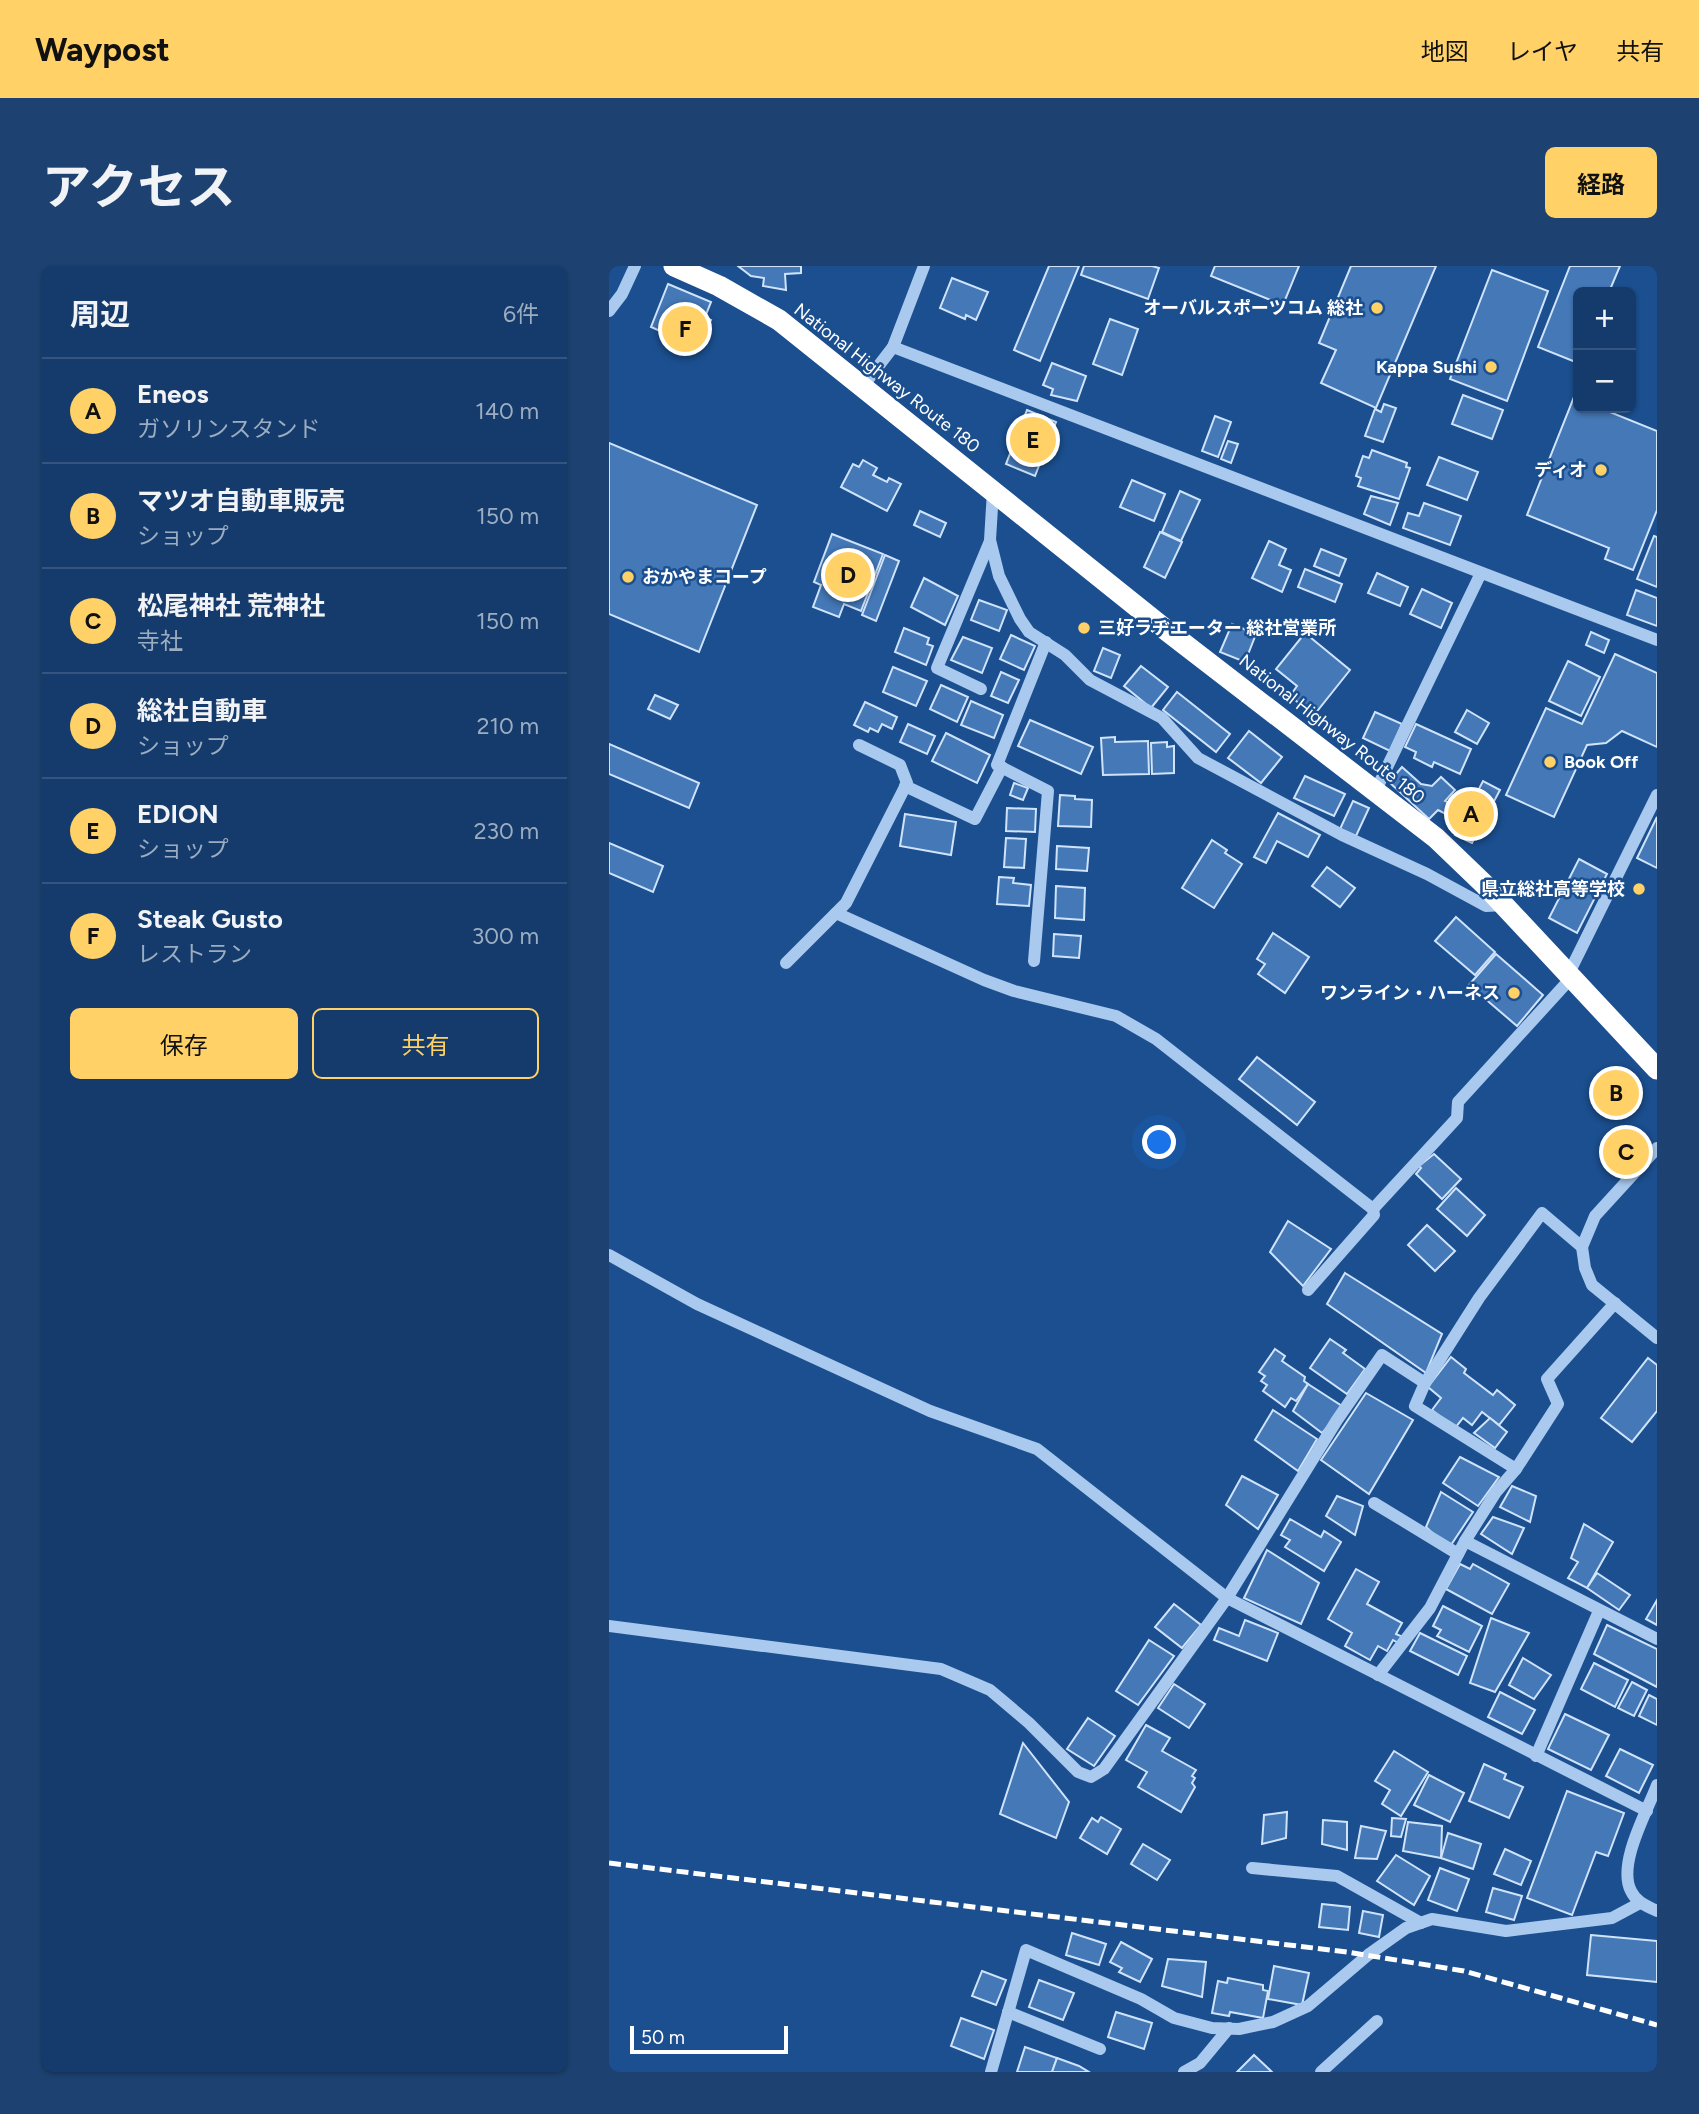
<!DOCTYPE html>
<html lang="ja">
<head>
<meta charset="utf-8">
<style>
	:root { --surface:#143b6b; --page:#1d4271; --text:#f1f3f6; --muted:#9dadc1; --line:#33557e; --accent:#ffd166 }
	body { margin:0; font-family:Figtree,"Noto Sans JP",sans-serif; background:var(--page); color:var(--text) }
	.controls { position:absolute; right:21px; top:21px; display:grid; overflow:hidden; border-radius:10px; box-shadow:0 2px 5px #0004 }
	.controls button { width:63px; height:63px; display:grid; place-items:center; padding:0; border:0; border-bottom:2px solid var(--line); background:var(--surface); color:var(--text); font:35px sans-serif }
	.scale { position:absolute; left:21px; bottom:18px; width:158px; box-sizing:border-box; padding-left:7px; border:4px solid #fff; border-top:0; font-size:19px; line-height:24px; white-space:nowrap; color:#fff; -webkit-text-stroke:5px #1b4f8f; paint-order:stroke }
	.you { position:absolute; left:551px; top:877px; width:24px; height:24px; margin:-18px; border:5px solid #fff; border-radius:50%; background:#1a73e8; box-shadow:0 0 0 10px #1a73e833 }
	.badge { display:grid; place-items:center; width:46px; height:46px; border-radius:50%; background:var(--accent); color:#111; font-size:23px; font-weight:700 }
	.pin { position:absolute; translate:-50% -50%; border:4px solid #fff; box-shadow:0 2px 7px #0006 }
	.list { margin:0; padding:0; list-style:none }
	h2 { display:flex; justify-content:space-between; align-items:center; height:91px; margin:0; padding:0 28px; font-size:30px }
	h2 small { font-size:23px; font-weight:400; color:var(--muted) }
	.list li { display:grid; grid-template-columns:46px 1fr auto; gap:21px; align-items:center; box-sizing:border-box; height:105px; padding:0 28px; border-top:2px solid var(--line) }
	.list b { display:block; font-size:26px; white-space:nowrap }
	.list p { margin:0; font-size:23px; white-space:nowrap; color:var(--muted) }
	.list em { font-size:23px; font-style:normal; color:var(--muted) }
	.actions { display:flex; gap:14px; padding:21px 28px }
	.actions a { flex:1; padding:16px 0; border:2px solid var(--accent); border-radius:10px; text-align:center; font-size:24px; color:var(--accent) }
	.actions .main { background:var(--accent); color:#111 }
	.map { position:relative; flex:none; width:1048px; height:1806px; overflow:hidden; border-radius:10px }
	header { display:flex; align-items:center; gap:42px; box-sizing:border-box; height:98px; padding:0 35px; background:var(--accent); color:#111 }
	header strong { font-size:33px }
	nav { display:flex; gap:38px; margin-inline-start:auto; font-size:24px }
	.intro { display:flex; align-items:center; justify-content:space-between; box-sizing:border-box; height:168px; padding:0 42px }
	h1 { margin:0; font-size:49px }
	.button { padding:18px 32px; border-radius:10px; background:var(--accent); color:#111; font-size:24px; font-weight:700 }
	main { display:flex; gap:42px; padding:0 42px }
	aside { flex:1; background:var(--surface); border-radius:10px; box-shadow:0 2px 5px #0004 }
	.map>svg:first-child { display:block }
	.building { fill:#4478b7; stroke:#cfe3fa; stroke-width:2 }
	.lines { fill:none; stroke-linecap:round; stroke-linejoin:round }
	.minor { stroke:#a9c9ee; stroke-width:12 }
	.highway { stroke:#fff; stroke-width:21 }
	.rail { stroke:#fff; stroke-width:5; stroke-dasharray:12 5; stroke-linecap:butt }
	.poi-dot { fill:#ffd166; stroke:#1b4f8f; stroke-width:2.5 }
	.labels { text-anchor:middle; stroke-width:5; stroke-linejoin:round; paint-order:stroke }
	.poi-label { font-size:18px; font-weight:bold; fill:#fff; stroke:#1b4f8f; text-anchor:end }
	.street-label { font-size:18px; fill:#fff; stroke:#1b4f8f }
</style>
</head>
<body>
<header>
<strong>Waypost</strong>
<nav><a>地図</a><a>レイヤ</a><a>共有</a></nav>
</header>
<div class="intro"><h1>アクセス</h1><a class="button">経路</a></div>
<main>
<aside>
<h2>周辺<small>6件</small></h2>
<ul class="list">
<li><span class="badge">A</span><div><b>Eneos</b><p>ガソリンスタンド</p></div><em>140 m</em></li>
<li><span class="badge">B</span><div><b>マツオ自動車販売</b><p>ショップ</p></div><em>150 m</em></li>
<li><span class="badge">C</span><div><b>松尾神社 荒神社</b><p>寺社</p></div><em>150 m</em></li>
<li><span class="badge">D</span><div><b>総社自動車</b><p>ショップ</p></div><em>210 m</em></li>
<li><span class="badge">E</span><div><b>EDION</b><p>ショップ</p></div><em>230 m</em></li>
<li><span class="badge">F</span><div><b>Steak Gusto</b><p>レストラン</p></div><em>300 m</em></li>
</ul>
<div class="actions"><a class="main">保存</a><a>共有</a></div>
</aside>
<div class="map">
<svg width="1048" height="1806" viewBox="0 0 1048 1806">
	<rect width="100%" height="100%" fill="#1b4f8f"/>
	<!-- building -->
	<g class="building">
		<path d="M129 0H192V7L176 8 177 24 154 20 155 12 142 10Z"/>
		<path d="M440 0H470L431 95 405 84Z"/>
		<path d="M475 0H543L550 2 539 33 472 9Z"/>
		<path d="M606 0H690L674 39 602 10Z"/>
		<path d="M742 0H827L767 142 712 117 727 84 710 77Z"/>
		<path d="M961 0H1011L1000 26H969V97L929 81Z"/>
		<path d="M883 4 939 25 898 135 841 113Z"/>
		<path d="M343 12 379 26 367 54 357 49 356 53 331 42Z"/>
		<path d="M59 18 102 36 96 51 102 54 95 70 87 67 81 82 57 72 58 68 42 61Z"/>
		<path d="M501 53 529 63 513 109 484 98Z"/>
		<path d="M443 97 477 110 468 135 442 129 444 123 434 119Z"/>
		<path d="M854 129 894 144 883 173 843 158Z"/>
		<path d="M965 131 969 133V142H991L1048 165V244L1024 304 996 293 1000 282 918 249Z"/>
		<path d="M775 138 787 142 774 176 756 170 766 143 772 146Z"/>
		<path d="M418 144 447 156 426 210 397 198Z"/>
		<path d="M606 150 622 156 609 191 593 185Z"/>
		<path d="M619 175 629 178 622 197 612 193Z"/>
		<path d="M0 177 148 239 90 386 0 348Z"/>
		<path d="M763 184 798 197 797 201 801 202 790 233 749 220 752 212 747 210 754 190 760 192Z"/>
		<path d="M830 191 869 206 858 234 818 219Z"/>
		<path d="M254 194 268 202 264 209 278 216 280 212 292 218 278 245 232 221 244 198 250 201Z"/>
		<path d="M523 214 556 228 545 255 511 241Z"/>
		<path d="M571 225 591 234 572 275 553 266Z"/>
		<path d="M762 230 789 237 781 259 755 248Z"/>
		<path d="M815 237 852 250 841 279 794 262 799 247 810 250Z"/>
		<path d="M311 245 337 257 331 271 305 259Z"/>
		<path d="M551 266 573 276 556 312 535 301Z"/>
		<path d="M223 268 274 288 252 345 235 338 230 351 204 341 212 319 205 316Z"/>
		<path d="M1045 270 1048 271V321L1028 313Z"/>
		<path d="M660 275 677 283 670 299 682 304 673 326 643 312Z"/>
		<path d="M712 283 737 293 730 310 705 300Z"/>
		<path d="M276 289 290 295 267 355 253 349Z"/>
		<path d="M696 303 733 318 726 336 689 321Z"/>
		<path d="M768 307 799 321 791 340 759 327Z"/>
		<path d="M315 312 349 330 336 359 302 341Z"/>
		<path d="M813 323 843 337 832 362 801 348Z"/>
		<path d="M1027 324 1048 332V360L1018 349Z"/>
		<path d="M370 334 398 344 390 365 362 354Z"/>
		<path d="M623 358 647 368 636 396 611 386Z"/>
		<path d="M295 362 320 372 318 378 324 380 317 399 286 386Z"/>
		<path d="M982 366 1000 374 995 387 977 379Z"/>
		<path d="M696 367 741 404 705 449 681 430 688 420 667 403Z"/>
		<path d="M402 369 426 380 415 404 391 393Z"/>
		<path d="M354 371 383 382 373 407 342 394Z"/>
		<path d="M494 382 511 389 502 412 485 405Z"/>
		<path d="M1006 388 1048 407V481L1013 465 997 477 978 479 945 551 897 529 937 442 973 458Z"/>
		<path d="M959 395 991 411 972 450 940 435Z"/>
		<path d="M532 400 559 421 542 442 515 420Z"/>
		<path d="M284 401 318 415 307 440 274 426Z"/>
		<path d="M392 406 410 414 399 437 382 430Z"/>
		<path d="M332 419 359 431 348 456 321 443Z"/>
		<path d="M568 426 621 468 607 486 554 444Z"/>
		<path d="M46 429 69 439 61 453 39 443Z"/>
		<path d="M362 435 394 449 385 472 352 459Z"/>
		<path d="M256 436 288 451 283 463 273 458 269 466 261 462 259 466 245 459Z"/>
		<path d="M858 444 880 457 868 478 846 466Z"/>
		<path d="M766 446 793 458 781 485 754 472Z"/>
		<path d="M421 454 484 481 472 508 409 480Z"/>
		<path d="M299 458 326 470 318 488 291 476Z"/>
		<path d="M807 458 862 483 851 508 825 496 823 501 805 492 807 486 796 481Z"/>
		<path d="M640 465 673 491 652 517 619 492Z"/>
		<path d="M337 467 381 489 368 517 323 495Z"/>
		<path d="M506 471V476L539 475 540 508 494 509 492 472Z"/>
		<path d="M558 476V481L565 480V507L543 508 542 477Z"/>
		<path d="M0 478 90 517 80 542 0 508Z"/>
		<path d="M793 501 812 518 823 520 832 511 846 524 836 535 858 546 874 515 891 524 863 577 846 569 853 556 829 544 820 553 780 516Z"/>
		<path d="M696 510 736 528 725 550 685 532Z"/>
		<path d="M405 517 419 522 414 534 401 529Z"/>
		<path d="M451 529 466 530V533L483 534 482 561 449 560Z"/>
		<path d="M744 535 760 542 747 570 731 563Z"/>
		<path d="M398 542 427 543 426 566 397 565Z"/>
		<path d="M669 547 711 569 699 591 668 575 657 597 645 591Z"/>
		<path d="M296 548 347 556 342 589 291 580Z"/>
		<path d="M1048 551V602L1028 592Z"/>
		<path d="M397 572 417 573 415 602 395 601Z"/>
		<path d="M603 574 618 584 616 587 633 598 605 642 573 622Z"/>
		<path d="M0 577 54 600 44 626 0 607Z"/>
		<path d="M448 580 480 582 478 605 447 603Z"/>
		<path d="M970 593 998 608 968 667 940 652Z"/>
		<path d="M718 601 746 622 731 641 703 620Z"/>
		<path d="M390 611 405 612 404 617 422 619 420 640 388 638Z"/>
		<path d="M447 620 476 622 475 654 446 652Z"/>
		<path d="M847 651 886 686 866 709 826 675Z"/>
		<path d="M664 667 700 691 676 727 649 708 656 698 648 693Z"/>
		<path d="M445 668 472 670 470 692 444 690Z"/>
		<path d="M887 688 934 729 908 760 860 719Z"/>
		<path d="M648 791 706 836 688 859 630 813Z"/>
		<path d="M825 888 852 913 833 933 807 908 812 902 810 900Z"/>
		<path d="M847 922 876 949 858 970 828 943Z"/>
		<path d="M679 955 722 983 694 1020 661 986Z"/>
		<path d="M818 959 846 985 826 1005 799 979Z"/>
		<path d="M736 1007 833 1068 817 1107 718 1038Z"/>
		<path d="M721 1073 737 1084 734 1087 756 1103 738 1128 701 1102Z"/>
		<path d="M666 1083 676 1090 673 1095 696 1111 695 1115 699 1118 687 1135 682 1132 676 1141 654 1125 658 1119 652 1115 656 1110 650 1106Z"/>
		<path d="M842 1091 857 1103 855 1107 884 1129 888 1124 906 1139 890 1159 873 1146 863 1159 854 1152 846 1162 823 1144 832 1132 819 1121Z"/>
		<path d="M1039 1092 1048 1099V1145L1023 1176 992 1152Z"/>
		<path d="M699 1118 736 1142 713 1167 684 1145Z"/>
		<path d="M757 1127 804 1154 760 1228 712 1194Z"/>
		<path d="M664 1144 708 1173 689 1205 646 1174Z"/>
		<path d="M881 1152 898 1166 886 1182 865 1167Z"/>
		<path d="M851 1191 890 1211 869 1240 834 1217Z"/>
		<path d="M633 1210 669 1229 649 1263 617 1239Z"/>
		<path d="M903 1220 927 1230 921 1256 891 1241Z"/>
		<path d="M832 1226 864 1246 840 1282 817 1261Z"/>
		<path d="M728 1230 754 1240 746 1269 717 1250Z"/>
		<path d="M884 1251 915 1262 903 1288 872 1268Z"/>
		<path d="M681 1253 712 1271 715 1265 732 1276 715 1305 676 1281 681 1274 672 1269Z"/>
		<path d="M975 1258 1004 1276 978 1322 959 1312 969 1296 962 1292Z"/>
		<path d="M658 1284 710 1317 692 1358 635 1332Z"/>
		<path d="M851 1298 861 1303 864 1298 900 1318 883 1348 837 1323Z"/>
		<path d="M747 1303 770 1316 758 1338 793 1357 787 1368 794 1371 793 1379 784 1374 778 1385 769 1380 761 1394 736 1380 743 1367 719 1353Z"/>
		<path d="M988 1307 1021 1329 1010 1344 978 1322Z"/>
		<path d="M1048 1334V1359L1037 1353Z"/>
		<path d="M565 1338 592 1359 573 1382 546 1361Z"/>
		<path d="M834 1340 873 1360 860 1386 828 1370 832 1364 824 1360Z"/>
		<path d="M882 1352 920 1367 886 1426 861 1417Z"/>
		<path d="M636 1354 669 1367 658 1395 605 1374 610 1362 630 1370Z"/>
		<path d="M998 1359 1048 1383V1421L985 1388Z"/>
		<path d="M811 1367 858 1390 849 1409 801 1385Z"/>
		<path d="M540 1374 565 1390 529 1439 507 1425Z"/>
		<path d="M914 1392 942 1409 925 1433 900 1419Z"/>
		<path d="M985 1397 1019 1414 1006 1441 972 1423Z"/>
		<path d="M1023 1416 1038 1424 1025 1450 1009 1442Z"/>
		<path d="M565 1418 596 1438 580 1462 549 1442Z"/>
		<path d="M891 1426 926 1444 913 1468 879 1451Z"/>
		<path d="M1040 1429 1048 1433V1459L1030 1450Z"/>
		<path d="M956 1448 1000 1469 982 1504 939 1483Z"/>
		<path d="M479 1452 506 1470 485 1500 458 1483Z"/>
		<path d="M537 1459 561 1472 553 1485 587 1504 583 1510 586 1512 583 1517 586 1521 572 1546 529 1521 538 1506 517 1494Z"/>
		<path d="M414 1477 460 1536 447 1572 391 1548Z"/>
		<path d="M1011 1483 1044 1499 1030 1527 997 1510Z"/>
		<path d="M785 1485 819 1506 792 1550 773 1538 781 1524 766 1515Z"/>
		<path d="M875 1498 897 1508 895 1513 914 1521 900 1552 860 1535Z"/>
		<path d="M820 1509 855 1527 841 1556 805 1539Z"/>
		<path d="M958 1525 1015 1547 999 1590 987 1586 963 1649 918 1632Z"/>
		<path d="M678 1546 677 1572 653 1578 655 1549Z"/>
		<path d="M492 1551 512 1563 498 1588 471 1572 483 1552 489 1556Z"/>
		<path d="M783 1552 797 1553 792 1571 782 1570Z"/>
		<path d="M714 1554 738 1556V1584L713 1578Z"/>
		<path d="M799 1556 833 1560 832 1592 794 1585Z"/>
		<path d="M752 1560 777 1565 768 1593 746 1592Z"/>
		<path d="M839 1567 872 1578 864 1603 832 1592Z"/>
		<path d="M534 1578 561 1594 548 1614 522 1598Z"/>
		<path d="M896 1583 922 1595 912 1619 885 1608Z"/>
		<path d="M787 1589 821 1610 805 1639 768 1615Z"/>
		<path d="M831 1602 860 1613 848 1645 819 1634Z"/>
		<path d="M884 1622 913 1630 905 1654 877 1646Z"/>
		<path d="M713 1638 741 1641 739 1664 710 1661Z"/>
		<path d="M754 1645 774 1649 770 1671 750 1667Z"/>
		<path d="M463 1667 497 1678 490 1699 457 1689Z"/>
		<path d="M982 1669 1048 1675V1716L978 1709Z"/>
		<path d="M512 1676 543 1693 531 1716 510 1706 513 1702 501 1696Z"/>
		<path d="M559 1693 597 1696 593 1731 553 1720Z"/>
		<path d="M665 1700 700 1707 693 1739 659 1733Z"/>
		<path d="M373 1705 397 1714 387 1739 363 1730Z"/>
		<path d="M619 1712 654 1719V1724L659 1725 654 1752 621 1746 620 1750 603 1747 609 1715 618 1717Z"/>
		<path d="M430 1714 465 1727 454 1754 420 1741Z"/>
		<path d="M507 1746 543 1757 535 1783 499 1771Z"/>
		<path d="M352 1752 385 1764 375 1793 342 1780Z"/>
		<path d="M416 1781 448 1792 443 1806H408Z"/>
		<path d="M645 1789 663 1806H628Z"/>
		<path d="M448 1792 470 1800 480 1806H443Z"/>
	</g>
	<g class="lines">
		<!-- minor -->
		<g class="minor">
			<path d="M0 45 13 28 26 0"/>
			<path d="M284 81 1048 374"/>
			<path d="M254 120 284 81 315 0"/>
			<path d="M384 225 381 274 390 310 411 353 420 366 456 389 481 414 553 452 589 492 733 569 818 608 877 640 895 639"/>
			<path d="M372 423 328 402 381 275"/>
			<path d="M296 520 366 553 393 501"/>
			<path d="M766 526 872 307"/>
			<path d="M227 647 375 714 405 725 507 750 547 773 764 943 848 852 849 836 963 711"/>
			<path d="M425 695 439 525 388 499 437 376"/>
			<path d="M177 697 237 637 298 517 291 499 250 479"/>
			<path d="M960 707 1048 529"/>
			<path d="M973 981 976 1002 983 1019 1048 1072"/>
			<path d="M0 989 88 1038 321 1145 428 1183 618 1332 1038 1545"/>
			<path d="M699 1024 765 949 764 943"/>
			<path d="M816 1117 806 1140 907 1203"/>
			<path d="M765 1237 849 1288"/>
			<path d="M856 1275 1048 1373"/>
			<path d="M0 1360 332 1403 381 1424 420 1457 469 1506 482 1511 495 1503 618 1332 728 1154 773 1089 816 1117 870 1032 933 947 973 981 986 950 1048 882"/>
			<path d="M769 1409 821 1342 856 1275 887 1226 907 1203 949 1138 938 1113 1006 1037"/>
			<path d="M927 1490 990 1345"/>
			<path d="M1048 1519C1038 1546 1008 1598 1022 1625 1027 1636 1038 1640 1048 1645"/>
			<path d="M643 1602 728 1610 812 1657"/>
			<path d="M399 1746 491 1783"/>
			<path d="M382 1806 417 1684 532 1733 565 1752 603 1762 630 1763 664 1756 699 1740 759 1689 797 1662 823 1653 897 1665 1003 1652 1031 1637"/>
			<path d="M575 1806 591 1797 620 1762"/>
			<path d="M712 1806 768 1755"/>
		</g>
		<!-- highway -->
		<path class="highway" d="M65 0 110 20 170 54 557 364 827 572 876 619 1048 803"/>
		<!-- rail -->
		<path class="rail" d="M0 1597 738 1686 855 1705 1048 1759"/>
	</g>
	<!-- markers -->
	<g class="poi-dot">
		<circle cx="768" cy="42" r="7"/>
		<circle cx="882" cy="101" r="7"/>
		<circle cx="992" cy="204" r="7"/>
		<circle cx="19" cy="311" r="7"/>
		<circle cx="475" cy="362" r="7"/>
		<circle cx="941" cy="496" r="7"/>
		<circle cx="1030" cy="623" r="7"/>
		<circle cx="905" cy="727" r="7"/>
	</g>
	<g class="labels">
		<!-- poi labels -->
		<g class="poi-label">
			<text x="754" y="48">オーバルスポーツコム 総社</text>
			<text x="868" y="107">Kappa Sushi</text>
			<text x="978" y="210">ディオ</text>
			<text x="33" y="317" text-anchor="start">おかやまコープ</text>
			<text x="489" y="368" text-anchor="start">三好ラヂエーター 総社営業所</text>
			<text x="955" y="502" text-anchor="start">Book Off</text>
			<text x="1016" y="629">県立総社高等学校</text>
			<text x="891" y="733">ワンライン・ハーネス</text>
		</g>
		<!-- street labels -->
		<g class="street-label">
			<text transform="translate(278 112) rotate(38)" y="6">National Highway Route 180</text>
			<text transform="translate(723 463) rotate(38)" y="6">National Highway Route 180</text>
		</g>
	</g>
</svg>
<div class="controls">
<button>+</button>
<button>−</button>
</div>
<div class="scale">50 m</div>
<div class="you"></div>
<div class="pin badge" style="left:862px;top:548px">A</div>
<div class="pin badge" style="left:1007px;top:827px">B</div>
<div class="pin badge" style="left:1017px;top:886px">C</div>
<div class="pin badge" style="left:239px;top:309px">D</div>
<div class="pin badge" style="left:424px;top:174px">E</div>
<div class="pin badge" style="left:76px;top:63px">F</div>
</div>
</main>
</body>
</html>
